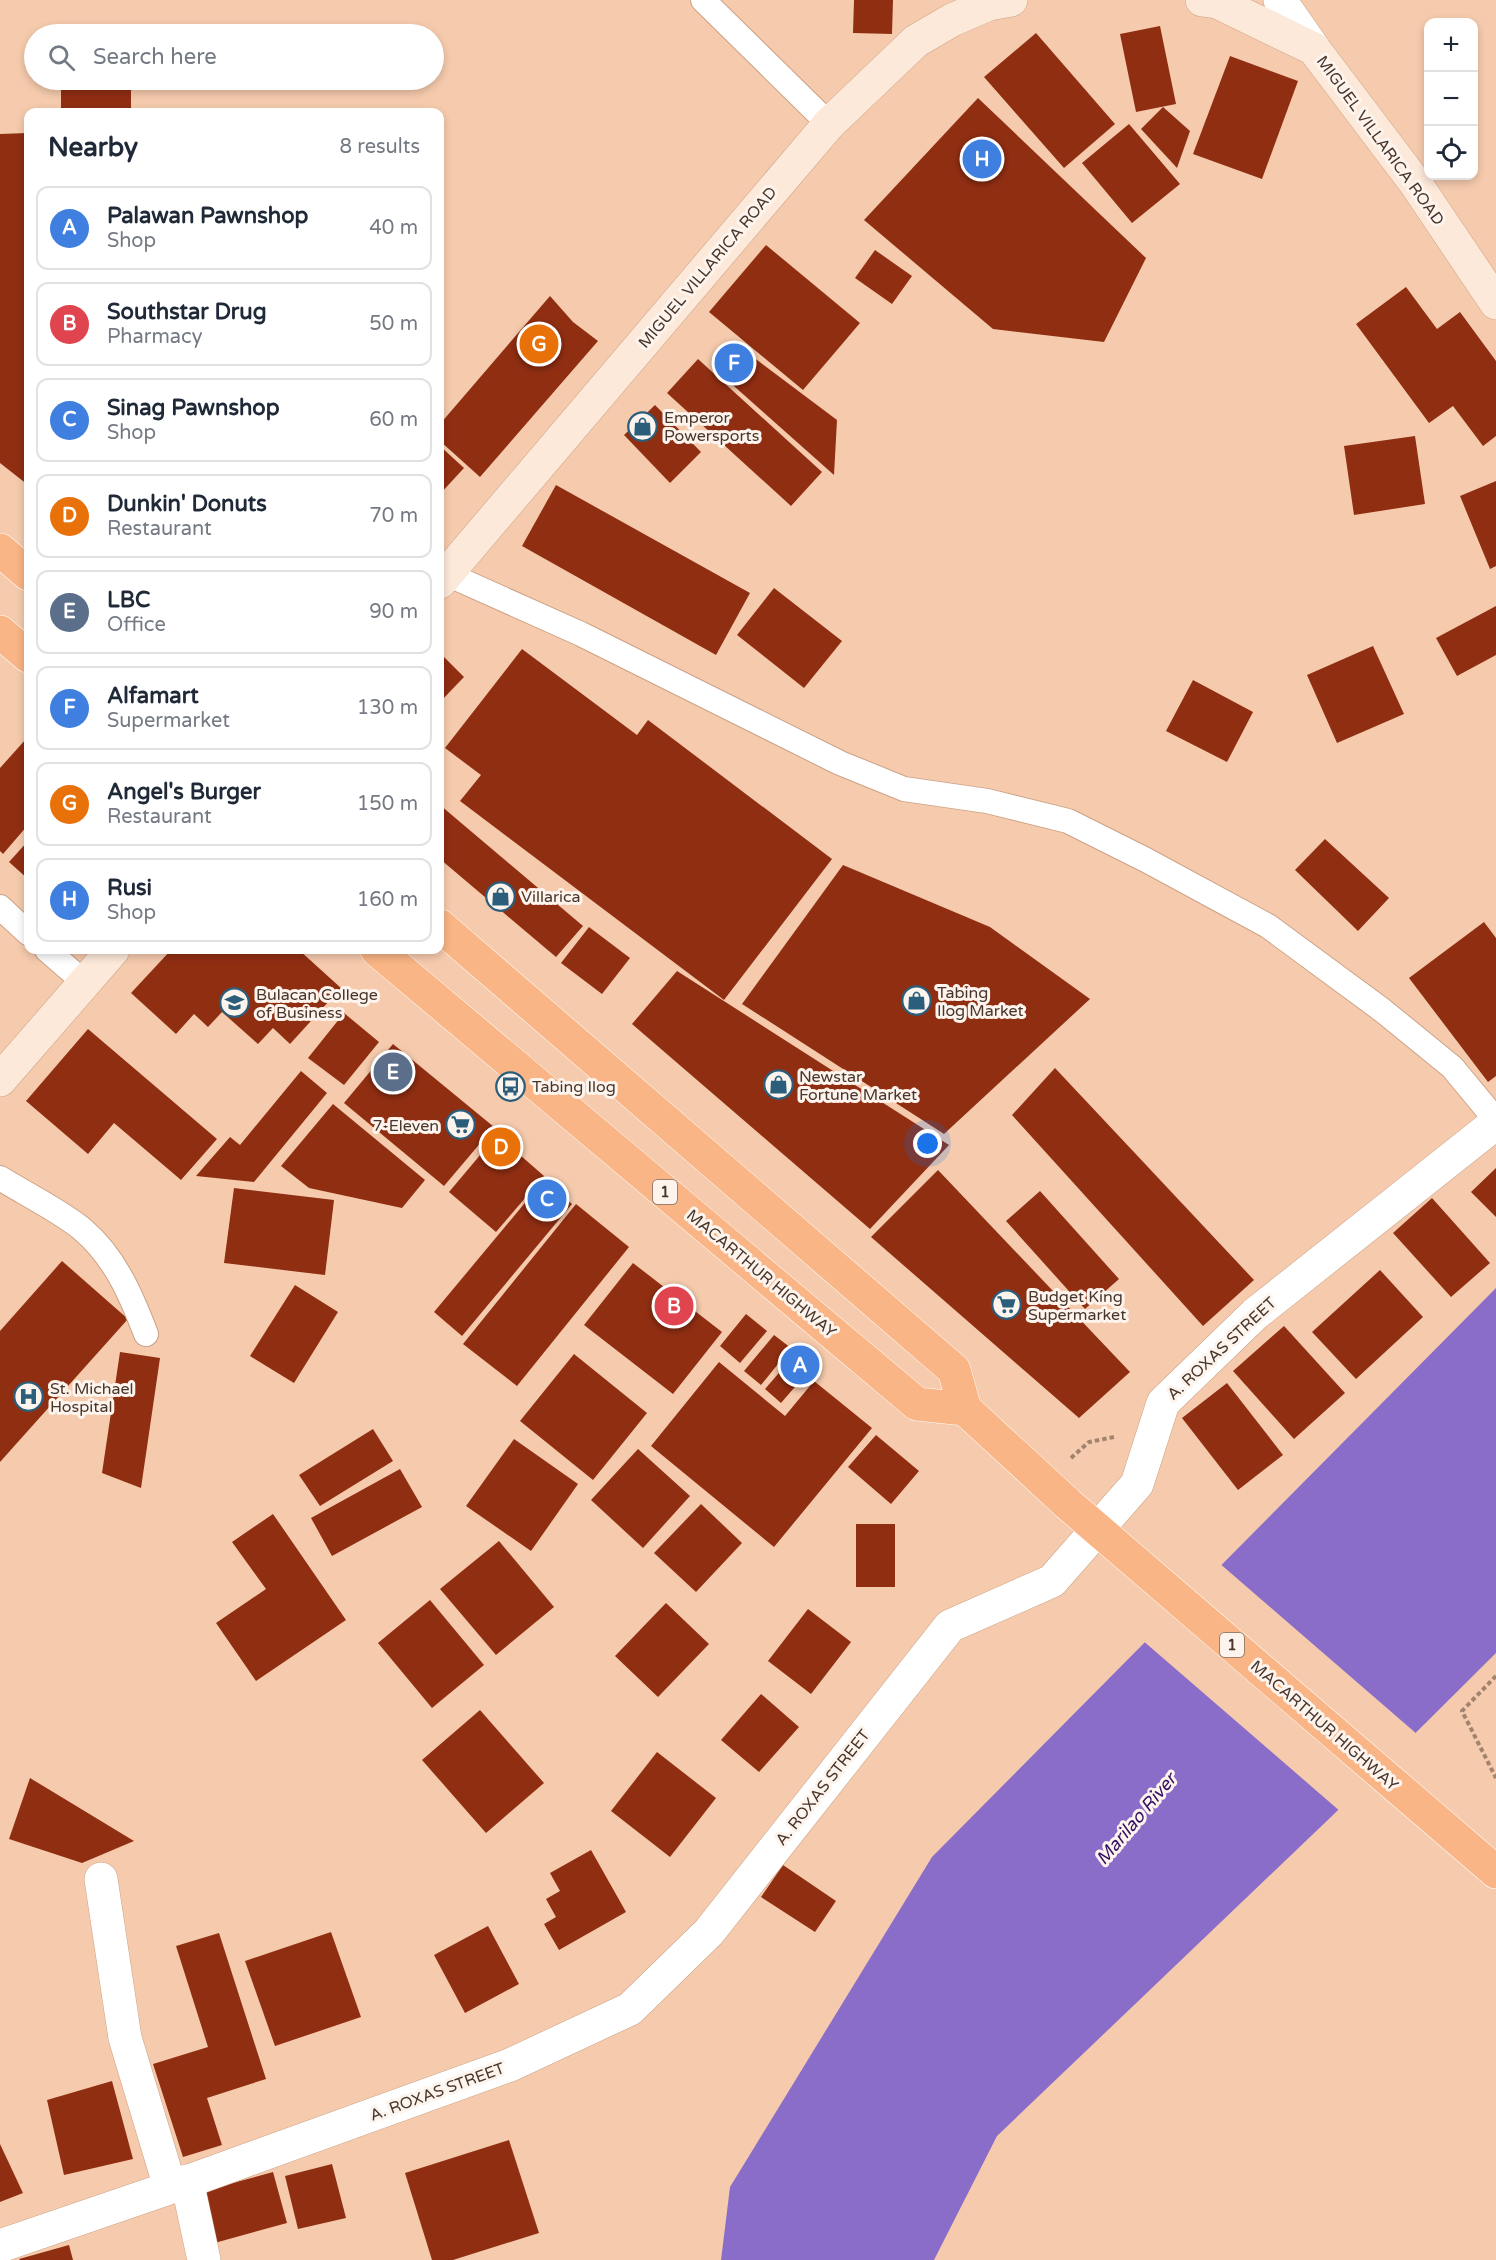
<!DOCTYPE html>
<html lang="en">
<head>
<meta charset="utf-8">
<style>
	:root { --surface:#fff; --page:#f6f6f7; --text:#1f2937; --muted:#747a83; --line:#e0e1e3; --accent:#2b5e7b }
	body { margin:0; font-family:"Varela Round",sans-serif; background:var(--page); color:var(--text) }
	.controls { position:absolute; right:18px; top:18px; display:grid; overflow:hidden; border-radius:12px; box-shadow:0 3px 9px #0003 }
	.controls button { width:54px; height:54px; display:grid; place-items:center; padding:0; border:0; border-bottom:2px solid var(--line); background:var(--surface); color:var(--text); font:30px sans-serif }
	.you { position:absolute; left:928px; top:1144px; width:21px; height:21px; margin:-15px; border:4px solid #fff; border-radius:50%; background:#1a73e8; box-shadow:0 0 0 9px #1a73e833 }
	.badge { display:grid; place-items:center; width:39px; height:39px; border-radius:50%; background:var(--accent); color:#fff; font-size:20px; font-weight:700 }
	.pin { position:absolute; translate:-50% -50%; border:3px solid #fff; box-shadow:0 2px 6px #0006 }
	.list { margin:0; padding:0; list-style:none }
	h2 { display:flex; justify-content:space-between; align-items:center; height:78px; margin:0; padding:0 24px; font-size:26px }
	h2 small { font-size:20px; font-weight:400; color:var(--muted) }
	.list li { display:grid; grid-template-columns:39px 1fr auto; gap:18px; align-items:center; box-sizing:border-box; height:84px; margin:0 12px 12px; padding:0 12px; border:2px solid var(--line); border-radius:12px }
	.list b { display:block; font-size:22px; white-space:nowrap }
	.list p { margin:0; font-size:20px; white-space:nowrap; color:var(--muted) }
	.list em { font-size:20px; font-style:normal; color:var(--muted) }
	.icon { flex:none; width:33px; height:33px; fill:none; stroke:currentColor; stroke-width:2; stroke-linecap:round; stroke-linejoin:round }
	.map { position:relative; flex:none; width:1496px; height:2260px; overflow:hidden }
	.search { position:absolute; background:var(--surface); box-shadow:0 3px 9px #0003; left:24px; top:24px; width:420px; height:66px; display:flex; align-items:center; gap:15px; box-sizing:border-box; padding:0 21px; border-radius:33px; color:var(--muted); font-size:22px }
	.panel { position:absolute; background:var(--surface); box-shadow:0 3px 9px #0003; left:24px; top:108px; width:420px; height:846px; border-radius:12px }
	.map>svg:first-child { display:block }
	.water { fill:#896dc9 }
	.pier { fill:#f6cbad }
	.building { fill:#902e12 }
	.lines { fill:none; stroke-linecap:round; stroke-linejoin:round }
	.lane-casing { stroke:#cca286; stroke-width:26 }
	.street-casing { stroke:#cca286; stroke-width:34 }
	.secondary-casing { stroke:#cca286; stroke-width:34 }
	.highway-casing { stroke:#fff; stroke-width:34 }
	.path { stroke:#a2836e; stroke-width:4; stroke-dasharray:4.5 3; stroke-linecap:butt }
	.lane { stroke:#fff; stroke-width:24 }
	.street { stroke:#fff; stroke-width:33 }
	.secondary { stroke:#fde9da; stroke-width:33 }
	.highway { stroke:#f9b585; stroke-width:33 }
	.highway-bridge-casing { stroke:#fff; stroke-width:34; stroke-linecap:butt }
	.highway-bridge { stroke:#f9b585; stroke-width:33 }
	.labels { text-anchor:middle; stroke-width:6; stroke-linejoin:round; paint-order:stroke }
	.shield { fill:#fdf4ee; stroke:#7e6f66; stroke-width:1.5 }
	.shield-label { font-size:15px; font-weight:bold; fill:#48362b }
	.street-label { font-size:16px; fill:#48362b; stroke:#fdf4ee }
	.poi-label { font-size:16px; fill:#48362b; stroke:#fdf4ee; text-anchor:start }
	.water-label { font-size:18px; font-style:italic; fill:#330f63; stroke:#fdf4ee }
</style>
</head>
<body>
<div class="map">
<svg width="1496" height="2260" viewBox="0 0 1496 2260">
	<rect width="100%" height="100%" fill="#f6cbad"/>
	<!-- water -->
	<path class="water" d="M1496 1288V1653L1332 1816 997 2136 934 2260H721L730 2187 932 1857Z"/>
	<!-- pier -->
	<path class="pier" d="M1218 1562 1418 1735 1341 1812 1141 1639Z"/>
	<!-- building -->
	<g class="building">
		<path d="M854 0H893L892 34 853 33Z"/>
		<path d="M1160 26 1176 104 1136 112 1120 34Z"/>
		<path d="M131 31V34H60V32Z"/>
		<path d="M1036 33 1115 124 1064 168 984 77Z"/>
		<path d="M1230 56 1298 81 1262 179 1193 154Z"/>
		<rect x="61" y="80" width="70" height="32"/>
		<path d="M978 98 1146 258 1104 342 993 329 864 220Z"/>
		<path d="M1163 107 1190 131 1177 168 1141 129Z"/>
		<path d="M1129 124 1180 184 1132 223 1082 163Z"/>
		<path d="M28 133V485L0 463V134Z"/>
		<path d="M766 245 860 323 803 390 709 312Z"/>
		<path d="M875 250 912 276 892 304 855 278Z"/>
		<path d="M1406 287 1437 329 1460 312 1496 361V436L1483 446 1453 406 1429 423 1356 324Z"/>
		<path d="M550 296 573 322 598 341 480 477 440 441V424Z"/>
		<path d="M737 345 837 420 834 475 717 371Z"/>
		<path d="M698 359 822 472 791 506 667 393Z"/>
		<path d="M655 405 701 452 670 483 624 435Z"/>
		<path d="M1415 436 1425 504 1354 515 1344 446Z"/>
		<path d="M440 446 464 468 440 494Z"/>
		<path d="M1496 481V566L1490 569 1460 496Z"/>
		<path d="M556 485 750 593 716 655 522 546Z"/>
		<path d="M774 588 842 641 804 688 737 635Z"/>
		<path d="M1496 606V655L1457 676 1436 638Z"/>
		<path d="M1373 646 1404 714 1337 743 1307 675Z"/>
		<path d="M522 649 637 735 648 720 832 859 724 1000 460 801 481 775 445 748Z"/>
		<path d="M441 654 464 677 440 702V655Z"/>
		<path d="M1193 680 1253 712 1227 762 1166 731Z"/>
		<path d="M26 739 28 825 3 854 0 851V768Z"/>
		<path d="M440 805 583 926 556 957 440 859Z"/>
		<path d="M1325 839 1389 898 1358 931 1295 870Z"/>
		<path d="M28 841V879L9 862Z"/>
		<path d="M843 865 990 927 1090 999 944 1134 742 1004Z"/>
		<path d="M1484 922 1496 938V1076L1488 1082 1409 978Z"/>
		<path d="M589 927 630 958 602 994 561 963Z"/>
		<path d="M171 950H299L341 988 290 1044 273 1028 258 1044 222 1012 208 1027 194 1014 176 1034 131 993Z"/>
		<path d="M677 971 949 1145 870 1229 632 1024Z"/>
		<path d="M344 1013 379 1042 344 1085 308 1058Z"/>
		<path d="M88 1029 217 1139 181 1180 114 1123 88 1154 26 1101Z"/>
		<path d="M393 1044 494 1127 444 1186 344 1103Z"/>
		<path d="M1055 1068 1254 1280 1203 1326 1012 1115Z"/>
		<path d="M301 1071 327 1093 254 1182 196 1176 230 1137 240 1145Z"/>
		<path d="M333 1104 425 1180 402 1208 309 1188 281 1166Z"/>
		<path d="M497 1135 544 1176 496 1232 449 1192Z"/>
		<path d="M1496 1168V1217L1471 1192Z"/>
		<path d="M938 1170 1130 1372 1079 1418 871 1237Z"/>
		<path d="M544 1180 572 1204 462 1336 434 1312Z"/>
		<path d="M234 1188 334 1200 325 1275 224 1263Z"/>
		<path d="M1040 1191 1119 1279 1085 1309 1006 1221Z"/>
		<path d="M1432 1198 1490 1263 1451 1297 1393 1233Z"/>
		<path d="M576 1204 629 1247 517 1386 463 1344Z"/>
		<path d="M62 1261 128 1319 0 1462V1331Z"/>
		<path d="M633 1263 722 1332 673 1394 584 1325Z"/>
		<path d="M1380 1270 1423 1317 1356 1379 1312 1332Z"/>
		<path d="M295 1285 338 1312 294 1383 250 1356Z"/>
		<path d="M746 1314 767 1331 740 1363 720 1346Z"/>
		<path d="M1284 1326 1345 1393 1294 1439 1233 1371Z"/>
		<path d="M774 1335 791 1348 761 1385 744 1371Z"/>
		<path d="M120 1352 160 1358 141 1488 102 1473Z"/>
		<path d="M797 1352 813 1366 781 1403 765 1389Z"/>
		<path d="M574 1354 647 1413 593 1480 520 1421Z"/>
		<path d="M719 1362 785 1416 814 1381 872 1428 774 1547 651 1446Z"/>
		<path d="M1227 1383 1283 1455 1238 1490 1182 1418Z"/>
		<path d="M373 1429 393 1461 320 1506 299 1475Z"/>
		<path d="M876 1435 919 1471 891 1504 848 1467Z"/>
		<path d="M514 1439 578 1484 531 1551 466 1506Z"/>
		<path d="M638 1449 690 1496 643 1548 591 1500Z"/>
		<path d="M400 1469 422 1507 332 1556 311 1518Z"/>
		<path d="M701 1504 742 1543 696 1592 654 1553Z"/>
		<path d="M273 1514 346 1620 256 1681 216 1623 266 1589 232 1542Z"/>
		<rect x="856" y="1524" width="39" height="63"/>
		<path d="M499 1541 554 1607 496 1655 440 1589Z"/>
		<path d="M430 1600 484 1665 432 1708 378 1643Z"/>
		<path d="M666 1603 709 1644 658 1697 615 1656Z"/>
		<path d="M808 1609 851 1642 811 1694 768 1661Z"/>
		<path d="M761 1694 799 1727 759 1772 721 1740Z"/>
		<path d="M480 1710 544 1783 486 1833 422 1760Z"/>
		<path d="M657 1752 716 1798 670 1857 611 1811Z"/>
		<path d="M30 1778 134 1841 82 1863 9 1839Z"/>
		<path d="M591 1850 626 1912 559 1950 544 1924 556 1917 546 1899 560 1891 550 1873Z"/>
		<path d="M783 1865 836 1901 815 1932 761 1897Z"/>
		<path d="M488 1926 519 1984 465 2013 434 1955Z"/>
		<path d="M331 1932 361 2017 275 2046 245 1961Z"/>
		<path d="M219 1933 266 2079 207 2098 222 2145 183 2157 153 2064 208 2047 176 1946Z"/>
		<path d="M112 2081 133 2159 64 2175 47 2100Z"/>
		<path d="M509 2140 539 2233 453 2260H432L405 2173Z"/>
		<path d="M0 2144 23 2193 0 2202Z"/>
		<path d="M332 2164 346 2218 298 2229 285 2176Z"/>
		<path d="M273 2172 287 2223 211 2244 196 2193Z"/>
		<path d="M69 2245 73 2260H20L19 2259Z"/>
	</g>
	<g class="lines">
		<defs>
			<g id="lane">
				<path d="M703 0 829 124"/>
				<path d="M447 574 581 634 840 763 904 789 987 801 1068 821 1146 860 1268 926 1382 1010 1452 1067 1496 1120"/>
				<path d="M0 907 28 933"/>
				<path d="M47 950 85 983"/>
				<path d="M0 1178C24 1193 62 1212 82 1229 115 1257 131 1295 146 1334"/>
			</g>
			<g id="street">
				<path d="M1280 0 1314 49"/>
				<path d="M101 1879 125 2038 170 2187"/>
				<path d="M187 2181 204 2260"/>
				<path d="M0 2246 178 2185 510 2065 630 2009 709 1932 950 1626 1052 1581 1137 1484 1163 1403 1255 1314 1496 1123"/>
			</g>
			<g id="secondary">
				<path d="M1202 0 1217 2 1314 49 1416 184 1496 303"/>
				<path d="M440 582 829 124 916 41 952 20 989 4 1011 0"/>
				<path d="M0 1080 113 950"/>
			</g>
			<g id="highway">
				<path d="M0 550 28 574"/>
				<path d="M0 632 28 656"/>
				<path d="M440 926 954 1370 965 1409 1068 1504"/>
				<path d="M377 950 917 1404 965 1409"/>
				<path d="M1396 1786 1496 1872"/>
			</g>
		</defs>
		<!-- lane casing -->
		<use href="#lane" class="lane-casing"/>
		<!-- street casing -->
		<use href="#street" class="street-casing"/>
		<!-- secondary casing -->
		<use href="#secondary" class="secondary-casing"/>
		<!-- highway casing -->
		<use href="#highway" class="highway-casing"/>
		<!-- path -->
		<g class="path">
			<path d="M1071 1458 1089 1442 1114 1437"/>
			<path d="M1496 1676 1462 1711 1496 1778"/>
		</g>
		<!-- lane -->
		<use href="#lane" class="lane"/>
		<!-- street -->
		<use href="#street" class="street"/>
		<!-- secondary -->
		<use href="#secondary" class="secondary"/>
		<!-- highway -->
		<use href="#highway" class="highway"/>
		<defs>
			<path id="highway-bridge" d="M1068 1504 1396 1786"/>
		</defs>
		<!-- highway-bridge casing -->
		<use href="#highway-bridge" class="highway-bridge-casing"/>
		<!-- highway-bridge -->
		<use href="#highway-bridge" class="highway-bridge"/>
	</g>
	<!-- icons -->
	<defs>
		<symbol id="shop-ring" viewBox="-11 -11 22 22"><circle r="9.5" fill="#fdf4ee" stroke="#2b5e7b" stroke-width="1.5"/><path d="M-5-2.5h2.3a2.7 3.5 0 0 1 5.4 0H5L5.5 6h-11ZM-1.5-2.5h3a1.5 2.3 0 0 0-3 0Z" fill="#2b5e7b"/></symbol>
		<symbol id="university-ring" viewBox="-11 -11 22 22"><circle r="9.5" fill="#fdf4ee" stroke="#2b5e7b" stroke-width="1.5"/><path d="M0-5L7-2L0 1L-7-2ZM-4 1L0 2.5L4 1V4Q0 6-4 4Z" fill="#2b5e7b"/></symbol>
		<symbol id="bus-ring" viewBox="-11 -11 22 22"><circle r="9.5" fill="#fdf4ee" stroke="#2b5e7b" stroke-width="1.5"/><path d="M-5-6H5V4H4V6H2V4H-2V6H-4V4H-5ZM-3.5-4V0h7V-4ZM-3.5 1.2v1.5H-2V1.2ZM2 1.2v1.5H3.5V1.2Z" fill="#2b5e7b"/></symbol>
		<symbol id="supermarket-ring" viewBox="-11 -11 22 22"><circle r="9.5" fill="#fdf4ee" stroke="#2b5e7b" stroke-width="1.5"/><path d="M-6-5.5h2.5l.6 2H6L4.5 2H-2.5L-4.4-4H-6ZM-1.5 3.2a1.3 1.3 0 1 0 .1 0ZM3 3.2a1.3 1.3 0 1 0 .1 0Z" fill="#2b5e7b"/></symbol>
		<symbol id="hospital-ring" viewBox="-11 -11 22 22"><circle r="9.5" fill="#fdf4ee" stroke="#2b5e7b" stroke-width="1.5"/><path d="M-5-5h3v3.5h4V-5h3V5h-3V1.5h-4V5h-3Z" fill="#2b5e7b"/></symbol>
	</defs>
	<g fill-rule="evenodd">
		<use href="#shop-ring" x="626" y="410" width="33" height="33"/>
		<use href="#shop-ring" x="484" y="880" width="33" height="33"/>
		<use href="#shop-ring" x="900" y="984" width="33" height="33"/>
		<use href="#university-ring" x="218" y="986" width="33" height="33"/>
		<use href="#shop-ring" x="762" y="1068" width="33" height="33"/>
		<use href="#bus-ring" x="494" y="1070" width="33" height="33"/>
		<use href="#supermarket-ring" x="444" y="1108" width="33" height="33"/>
		<use href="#supermarket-ring" x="990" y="1288" width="33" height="33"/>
		<use href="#hospital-ring" x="12" y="1380" width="33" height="33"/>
	</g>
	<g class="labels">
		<!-- shield labels -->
		<g class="shield">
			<rect x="653" y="1180" width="24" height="24" rx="4.5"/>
			<rect x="1220" y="1633" width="24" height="24" rx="4.5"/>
		</g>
		<g class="shield-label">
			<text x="665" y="1197">1</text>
			<text x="1232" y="1650">1</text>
		</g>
		<!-- street labels -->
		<g class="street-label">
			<text transform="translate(1381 140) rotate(54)" y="6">MIGUEL VILLARICA ROAD</text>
			<text transform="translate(707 267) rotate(-50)" y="6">MIGUEL VILLARICA ROAD</text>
			<text transform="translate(762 1273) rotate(40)" y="6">MACARTHUR HIGHWAY</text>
			<text transform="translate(1221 1348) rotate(-43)" y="6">A. ROXAS STREET</text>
			<text transform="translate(1325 1725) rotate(41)" y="6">MACARTHUR HIGHWAY</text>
			<text transform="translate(822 1787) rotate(-52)" y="6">A. ROXAS STREET</text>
			<text transform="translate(437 2091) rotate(-20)" y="6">A. ROXAS STREET</text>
		</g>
		<!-- poi labels -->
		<g class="poi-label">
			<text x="664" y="423">Emperor<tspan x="664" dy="18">Powersports</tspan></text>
			<text x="521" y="902">Villarica</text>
			<text x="937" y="998">Tabing<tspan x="937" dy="18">Ilog Market</tspan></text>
			<text x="256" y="1000">Bulacan College<tspan x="256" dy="18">of Business</tspan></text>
			<text x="799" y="1082">Newstar<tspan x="799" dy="18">Fortune Market</tspan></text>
			<text x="532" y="1092">Tabing Ilog</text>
			<text x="439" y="1131" text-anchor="end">7-Eleven</text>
			<text x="1028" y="1302">Budget King<tspan x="1028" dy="18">Supermarket</tspan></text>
			<text x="50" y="1394">St. Michael<tspan x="50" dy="18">Hospital</tspan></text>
		</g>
		<!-- water labels -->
		<g class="water-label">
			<text transform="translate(1136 1819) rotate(-50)" y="6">Marilao River</text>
		</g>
	</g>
</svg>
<div class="controls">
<button>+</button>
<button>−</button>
<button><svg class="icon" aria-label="locate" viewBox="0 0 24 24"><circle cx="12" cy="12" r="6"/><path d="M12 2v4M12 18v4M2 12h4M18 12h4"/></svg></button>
</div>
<div class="you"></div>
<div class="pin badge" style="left:800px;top:1365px;background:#3f7fe0">A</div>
<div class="pin badge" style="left:674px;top:1306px;background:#e0444e">B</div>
<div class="pin badge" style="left:547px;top:1199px;background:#3f7fe0">C</div>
<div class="pin badge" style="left:501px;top:1147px;background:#e8710a">D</div>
<div class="pin badge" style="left:393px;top:1072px;background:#5c6f8a">E</div>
<div class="pin badge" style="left:734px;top:363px;background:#3f7fe0">F</div>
<div class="pin badge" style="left:539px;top:344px;background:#e8710a">G</div>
<div class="pin badge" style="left:982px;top:159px;background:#3f7fe0">H</div>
<div class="search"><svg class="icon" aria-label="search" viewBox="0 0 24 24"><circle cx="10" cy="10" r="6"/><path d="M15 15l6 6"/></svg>Search here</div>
<section class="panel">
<h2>Nearby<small>8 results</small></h2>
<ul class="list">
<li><span class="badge" style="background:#3f7fe0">A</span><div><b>Palawan Pawnshop</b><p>Shop</p></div><em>40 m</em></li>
<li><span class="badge" style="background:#e0444e">B</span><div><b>Southstar Drug</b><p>Pharmacy</p></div><em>50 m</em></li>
<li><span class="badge" style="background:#3f7fe0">C</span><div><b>Sinag Pawnshop</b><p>Shop</p></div><em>60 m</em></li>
<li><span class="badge" style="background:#e8710a">D</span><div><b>Dunkin' Donuts</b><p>Restaurant</p></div><em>70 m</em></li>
<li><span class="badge" style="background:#5c6f8a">E</span><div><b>LBC</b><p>Office</p></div><em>90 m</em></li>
<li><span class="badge" style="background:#3f7fe0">F</span><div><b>Alfamart</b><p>Supermarket</p></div><em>130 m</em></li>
<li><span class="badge" style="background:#e8710a">G</span><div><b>Angel's Burger</b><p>Restaurant</p></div><em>150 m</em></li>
<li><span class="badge" style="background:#3f7fe0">H</span><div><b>Rusi</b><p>Shop</p></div><em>160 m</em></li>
</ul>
</section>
</div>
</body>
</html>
